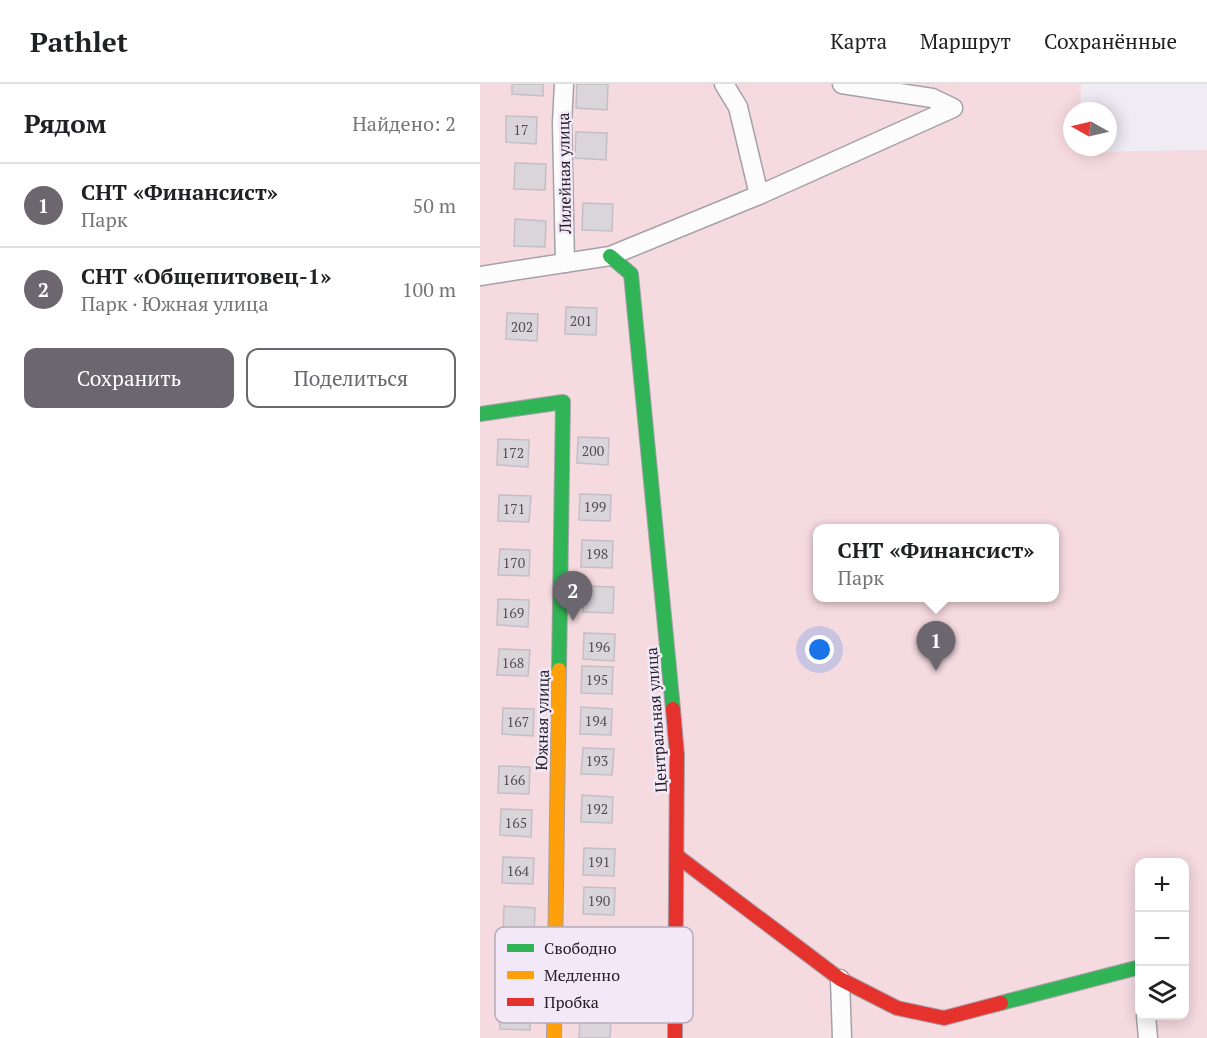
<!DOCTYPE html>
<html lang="ru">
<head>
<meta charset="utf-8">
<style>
	:root { --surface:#fff; --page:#f2f2f2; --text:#202124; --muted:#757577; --line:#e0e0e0; --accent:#6c676e }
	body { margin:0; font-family:"PT Serif",serif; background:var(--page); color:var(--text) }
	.controls { position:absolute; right:18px; bottom:18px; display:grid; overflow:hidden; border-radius:12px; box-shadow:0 3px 15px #0003 }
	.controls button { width:54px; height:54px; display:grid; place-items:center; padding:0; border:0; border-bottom:2px solid var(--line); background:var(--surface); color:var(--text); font:30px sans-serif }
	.compass { position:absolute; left:583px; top:18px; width:54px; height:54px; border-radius:50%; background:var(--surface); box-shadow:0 3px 15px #0003; rotate:278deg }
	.you { position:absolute; left:340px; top:566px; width:21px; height:21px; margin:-15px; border:4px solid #fff; border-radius:50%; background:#1a73e8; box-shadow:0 0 0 9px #1a73e833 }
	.badge { display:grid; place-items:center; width:39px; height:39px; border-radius:50%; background:var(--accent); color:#fff; font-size:20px; font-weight:700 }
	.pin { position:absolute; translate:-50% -50px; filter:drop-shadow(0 2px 3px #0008) }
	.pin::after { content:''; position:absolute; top:32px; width:21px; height:18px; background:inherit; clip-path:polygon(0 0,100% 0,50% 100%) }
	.popup { position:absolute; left:333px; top:440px; width:246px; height:78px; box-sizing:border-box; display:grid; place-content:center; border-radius:12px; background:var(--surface); filter:drop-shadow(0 2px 4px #0005); font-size:20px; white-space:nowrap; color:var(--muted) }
	.popup b { font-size:22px; color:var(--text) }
	.popup::after { content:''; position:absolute; left:50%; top:100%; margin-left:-12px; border:12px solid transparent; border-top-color:var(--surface) }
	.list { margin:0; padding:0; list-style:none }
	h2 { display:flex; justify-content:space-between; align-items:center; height:78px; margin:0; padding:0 24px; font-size:26px }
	h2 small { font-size:20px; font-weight:400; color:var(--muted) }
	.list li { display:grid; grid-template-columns:39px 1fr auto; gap:18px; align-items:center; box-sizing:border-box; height:84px; padding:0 24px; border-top:2px solid var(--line) }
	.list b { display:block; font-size:22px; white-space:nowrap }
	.list p { margin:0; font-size:20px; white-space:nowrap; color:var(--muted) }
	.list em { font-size:20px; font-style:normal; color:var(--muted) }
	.actions { display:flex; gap:12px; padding:18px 24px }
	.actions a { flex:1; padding:14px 0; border:2px solid var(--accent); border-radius:12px; text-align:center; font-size:21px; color:var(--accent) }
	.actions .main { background:var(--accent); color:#fff }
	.icon { flex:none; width:33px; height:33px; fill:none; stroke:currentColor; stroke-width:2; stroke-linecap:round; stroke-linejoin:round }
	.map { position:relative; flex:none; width:727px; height:954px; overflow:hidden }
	header { display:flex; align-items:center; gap:36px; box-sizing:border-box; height:84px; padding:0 30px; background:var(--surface); border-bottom:2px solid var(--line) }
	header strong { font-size:28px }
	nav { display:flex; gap:33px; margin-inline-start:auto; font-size:21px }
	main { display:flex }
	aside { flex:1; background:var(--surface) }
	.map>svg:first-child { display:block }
	.green { fill:#f5dae0; fill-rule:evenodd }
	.building { fill:#dad5da; stroke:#c5bfc5; stroke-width:1.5 }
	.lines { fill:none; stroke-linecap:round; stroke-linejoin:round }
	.street-casing { stroke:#a5a1a8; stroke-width:21 }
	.fast-casing { stroke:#a5a1a8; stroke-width:16 }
	.slow-casing { stroke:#a5a1a8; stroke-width:16 }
	.jam-casing { stroke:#a5a1a8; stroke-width:16 }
	.street { stroke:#fdfcfd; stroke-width:18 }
	.fast { stroke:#30b455; stroke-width:14 }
	.slow { stroke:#ff9f0a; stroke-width:14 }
	.jam { stroke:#e5322d; stroke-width:14 }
	.labels { text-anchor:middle; stroke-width:5; stroke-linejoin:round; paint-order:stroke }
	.number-label { font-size:14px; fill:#524e54 }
	.street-label { font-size:16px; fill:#242026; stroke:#f2e8f7 }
	.key { fill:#f2e8f7; stroke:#b4acb8; stroke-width:1.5 }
	.key-label { font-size:16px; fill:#242026 }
</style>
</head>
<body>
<header>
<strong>Pathlet</strong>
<nav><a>Карта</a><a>Маршрут</a><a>Сохранённые</a></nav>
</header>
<main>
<aside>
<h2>Рядом<small>Найдено: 2</small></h2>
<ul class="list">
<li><span class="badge">1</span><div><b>СНТ «Финансист»</b><p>Парк</p></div><em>50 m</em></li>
<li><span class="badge">2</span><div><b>СНТ «Общепитовец-1»</b><p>Парк · Южная улица</p></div><em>100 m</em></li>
</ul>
<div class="actions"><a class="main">Сохранить</a><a>Поделиться</a></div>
</aside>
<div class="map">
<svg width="727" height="954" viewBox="0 0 727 954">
	<rect width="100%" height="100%" fill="#f1ecf4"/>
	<!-- green -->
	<path class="green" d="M0 0H601L600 27H592V63H600V68L727 66V954H0ZM338 444H574V514H338ZM660 778H704V932H660Z"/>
	<!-- building -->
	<g class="building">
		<path d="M32 0H63V12L32 10Z"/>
		<path d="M97 0H128L127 26 96 24Z"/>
		<path d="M26 32 57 33 56 60 26 58Z"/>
		<path d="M96 48 127 49 126 76 95 74Z"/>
		<path d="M35 79 66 80 65 106 34 105Z"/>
		<path d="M103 119 133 120 132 147 102 146Z"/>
		<path d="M35 135 66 137 65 163 34 162Z"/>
		<path d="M86 223 117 224 116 251 85 250Z"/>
		<path d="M27 229 58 230 57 257 26 255Z"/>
		<path d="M98 353 129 354 128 381 97 379Z"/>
		<path d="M18 355 49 356 48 383 17 381Z"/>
		<path d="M100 410 131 411 130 437 99 436Z"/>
		<path d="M19 411 51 412 49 438 18 437Z"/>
		<path d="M102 456 133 457 132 484 101 483Z"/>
		<path d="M20 465 50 466 49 492 18 491Z"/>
		<path d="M103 502 134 503 133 529 103 528Z"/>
		<path d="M18 515 49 516 48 543 17 541Z"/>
		<path d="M104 549 135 550 134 577 103 575Z"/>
		<path d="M19 565 50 566 48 592 17 591Z"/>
		<path d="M102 582 133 583 132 610 101 609Z"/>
		<path d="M101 623 132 625 131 651 100 650Z"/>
		<path d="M23 624 54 625 53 652 22 650Z"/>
		<path d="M103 664 134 665 132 691 101 690Z"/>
		<path d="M19 682 50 683 49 710 18 709Z"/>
		<path d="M102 711 133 713 132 739 101 738Z"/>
		<path d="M21 725 52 726 51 753 20 751Z"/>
		<path d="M104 764 135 765 134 792 103 791Z"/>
		<path d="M23 773 54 774 53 800 22 799Z"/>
		<path d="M104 803 135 804 134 831 103 830Z"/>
		<path d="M24 822 55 824 54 850 23 849Z"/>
		<path d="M103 851 134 853 133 879 102 878Z"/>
		<path d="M22 865 53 866 52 893 21 891Z"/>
		<path d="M102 897 133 899 132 925 101 924Z"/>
		<path d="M20 918 51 920 50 946 20 945Z"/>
		<path d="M100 934 131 936 130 954H99Z"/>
	</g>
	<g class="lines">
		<defs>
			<g id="street">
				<path d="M84 0 82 39 85 179"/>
				<path d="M279 111 473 24 452 14 362 0"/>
				<path d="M0 192 130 172 279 111 258 23 244 0"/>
				<path d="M360 895 362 954"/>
				<path d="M666 932 668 954"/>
			</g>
			<g id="fast">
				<path d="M130 172 151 190 193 625"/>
				<path d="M0 330 83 318 79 586"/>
				<path d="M521 919 660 883"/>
			</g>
			<path id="slow" d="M74 954 79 586"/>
			<g id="jam">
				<path d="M193 625 197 671 195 954"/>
				<path d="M197 772 360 895 417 924 464 934 521 919"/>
			</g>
		</defs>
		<!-- street casing -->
		<use href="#street" class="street-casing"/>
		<!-- fast casing -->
		<use href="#fast" class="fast-casing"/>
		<!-- slow casing -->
		<use href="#slow" class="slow-casing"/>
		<!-- jam casing -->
		<use href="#jam" class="jam-casing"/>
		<!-- street -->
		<use href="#street" class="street"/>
		<!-- fast -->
		<use href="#fast" class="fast"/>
		<!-- slow -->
		<use href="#slow" class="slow"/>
		<!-- jam -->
		<use href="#jam" class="jam"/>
	</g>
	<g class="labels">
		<!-- number labels -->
		<g class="number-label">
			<text x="41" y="51">17</text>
			<text x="101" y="242">201</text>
			<text x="42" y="248">202</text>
			<text x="113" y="372">200</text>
			<text x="33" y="374">172</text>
			<text x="115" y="428">199</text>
			<text x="34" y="430">171</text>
			<text x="117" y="475">198</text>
			<text x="34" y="484">170</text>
			<text x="33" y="534">169</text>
			<text x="119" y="568">196</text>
			<text x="33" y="584">168</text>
			<text x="117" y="601">195</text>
			<text x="116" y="642">194</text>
			<text x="38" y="643">167</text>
			<text x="117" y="682">193</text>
			<text x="34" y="701">166</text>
			<text x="117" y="730">192</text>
			<text x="36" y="744">165</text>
			<text x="119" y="783">191</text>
			<text x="38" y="792">164</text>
			<text x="119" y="822">190</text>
		</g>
		<!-- street labels -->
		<g class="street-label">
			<text transform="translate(84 89) rotate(-91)" y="6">Лилейная улица</text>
			<text transform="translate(62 636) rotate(-89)" y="6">Южная улица</text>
			<text transform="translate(176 636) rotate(-94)" y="6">Центральная улица</text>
		</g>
	</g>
	<!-- legend -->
	<rect x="15" y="843" width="198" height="96" rx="9" class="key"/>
	<rect x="27" y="860" width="27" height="8" fill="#30b455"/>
	<rect x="27" y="887" width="27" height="8" fill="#ff9f0a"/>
	<rect x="27" y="914" width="27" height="8" fill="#e5322d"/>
	<g class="key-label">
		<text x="64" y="870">Свободно</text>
		<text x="64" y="897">Медленно</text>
		<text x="64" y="924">Пробка</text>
	</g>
</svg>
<div class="controls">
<button>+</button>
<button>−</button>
<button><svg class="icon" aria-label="layers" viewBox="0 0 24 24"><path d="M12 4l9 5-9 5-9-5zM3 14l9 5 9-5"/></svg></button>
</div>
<svg class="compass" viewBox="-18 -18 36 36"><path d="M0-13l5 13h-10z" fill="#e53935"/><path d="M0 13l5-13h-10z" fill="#757577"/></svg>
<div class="you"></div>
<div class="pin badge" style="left:456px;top:587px">1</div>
<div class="popup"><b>СНТ «Финансист»</b>Парк</div>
<div class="pin badge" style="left:93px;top:537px">2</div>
</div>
</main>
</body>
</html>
